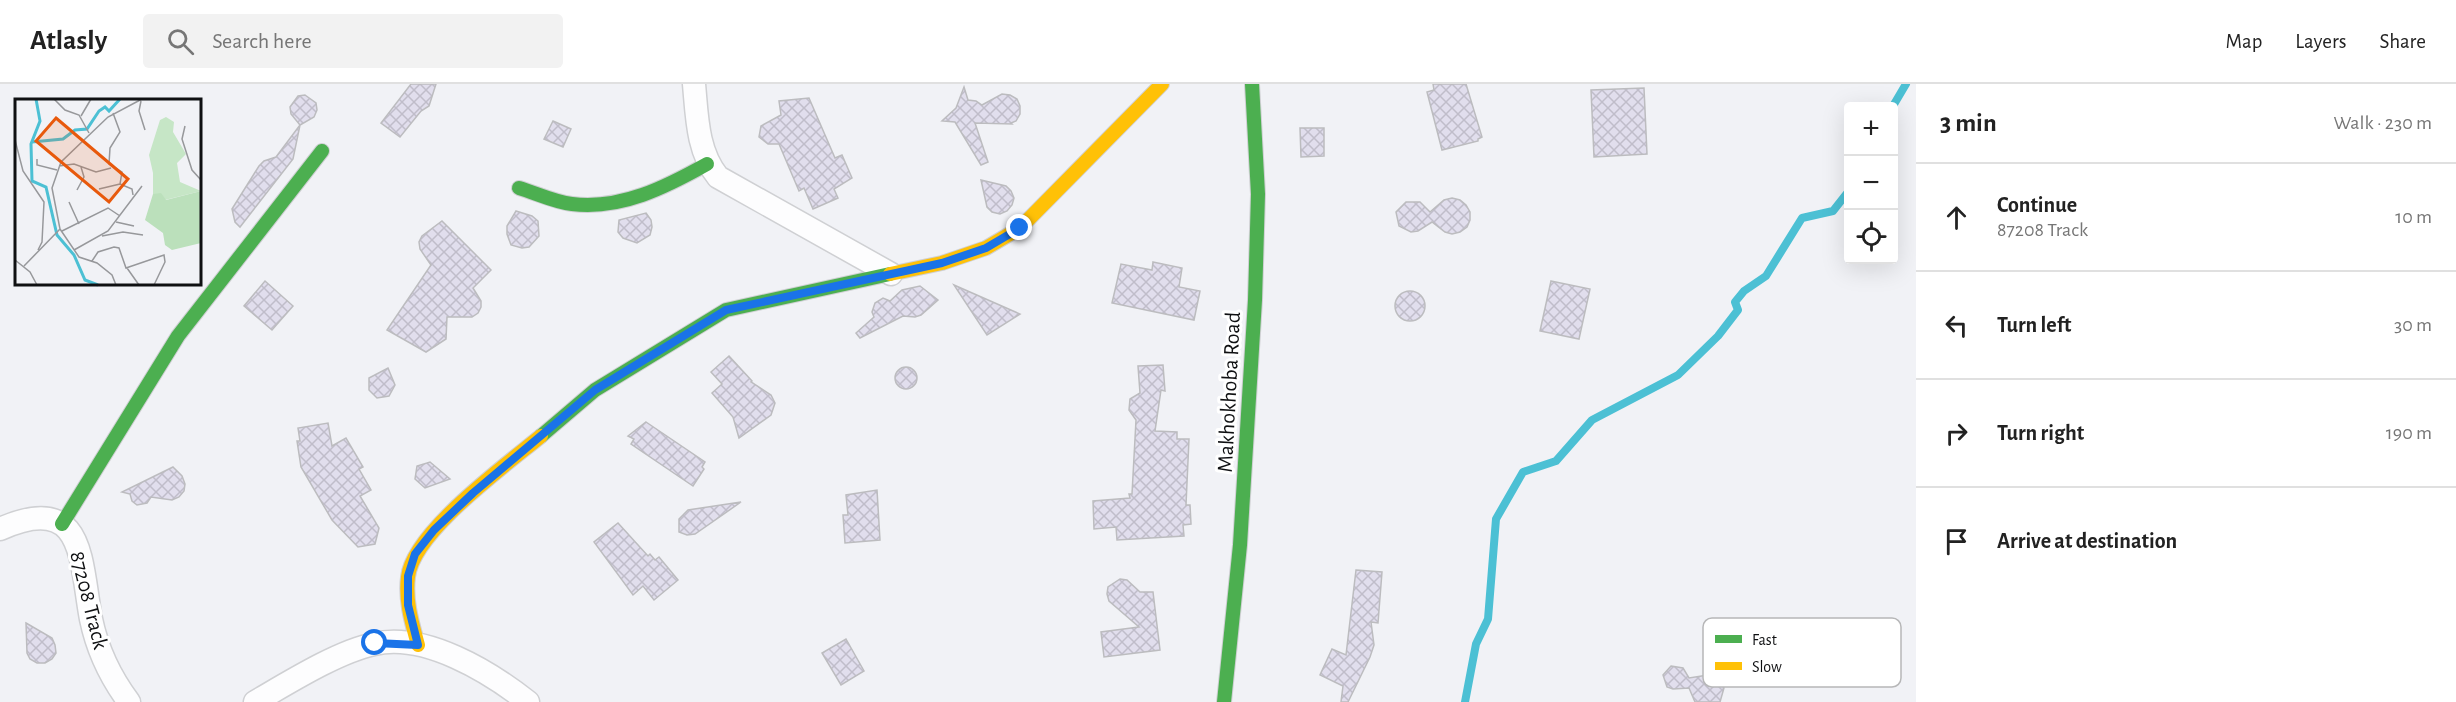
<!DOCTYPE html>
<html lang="en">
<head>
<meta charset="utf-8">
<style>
	:root { --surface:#fff; --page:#f2f2f2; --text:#222; --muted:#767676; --line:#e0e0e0 }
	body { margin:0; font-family:"Alegreya Sans",sans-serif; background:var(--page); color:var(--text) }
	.controls { position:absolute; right:18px; top:18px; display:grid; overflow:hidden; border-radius:6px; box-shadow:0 6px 24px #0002 }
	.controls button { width:54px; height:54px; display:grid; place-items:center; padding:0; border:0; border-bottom:2px solid var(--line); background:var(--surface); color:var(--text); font:30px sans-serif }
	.stop { position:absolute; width:18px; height:18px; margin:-14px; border:4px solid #1a73e8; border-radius:50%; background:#fff }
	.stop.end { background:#1a73e8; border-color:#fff; box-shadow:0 2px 6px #0008 }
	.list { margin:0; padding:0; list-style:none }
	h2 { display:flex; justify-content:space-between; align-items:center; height:78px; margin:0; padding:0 24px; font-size:26px }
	h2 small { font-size:20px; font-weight:400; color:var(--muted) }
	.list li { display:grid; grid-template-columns:39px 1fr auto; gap:18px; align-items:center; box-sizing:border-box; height:108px; padding:0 24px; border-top:2px solid var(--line) }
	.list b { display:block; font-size:22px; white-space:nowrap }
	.list p { margin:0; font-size:20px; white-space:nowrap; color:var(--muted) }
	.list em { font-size:20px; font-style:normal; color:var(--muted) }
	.icon { flex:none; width:33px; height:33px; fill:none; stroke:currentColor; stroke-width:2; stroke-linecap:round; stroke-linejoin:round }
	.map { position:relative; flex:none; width:1916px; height:618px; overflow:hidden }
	header { display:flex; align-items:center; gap:36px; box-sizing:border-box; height:84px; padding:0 30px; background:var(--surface); border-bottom:2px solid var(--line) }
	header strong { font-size:28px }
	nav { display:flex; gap:33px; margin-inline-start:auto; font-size:21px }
	.search { width:420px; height:54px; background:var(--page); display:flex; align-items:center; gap:15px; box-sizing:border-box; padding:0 21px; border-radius:6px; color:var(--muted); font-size:22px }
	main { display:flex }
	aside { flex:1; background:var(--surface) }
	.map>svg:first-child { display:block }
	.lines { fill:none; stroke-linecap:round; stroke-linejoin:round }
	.stream { stroke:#4cc0d4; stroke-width:8 }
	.building { fill:url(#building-cross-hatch); stroke:#bcbcbf; stroke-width:1.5 }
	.street-casing { stroke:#cfd0d3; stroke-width:25 }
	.fast-casing { stroke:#cfd0d3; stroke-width:16 }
	.slow-casing { stroke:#cfd0d3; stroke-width:16 }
	.street { stroke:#fdfdfe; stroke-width:22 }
	.fast { stroke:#4caf50; stroke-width:14 }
	.slow { stroke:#ffc107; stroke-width:14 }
	.route { stroke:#1a73e8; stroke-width:8 }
	.labels { text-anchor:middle; stroke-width:6; stroke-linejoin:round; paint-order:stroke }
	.street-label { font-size:22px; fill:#0f1012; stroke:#fff }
	.inset-river { fill:none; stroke:#4cc0d4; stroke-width:3 }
	.inset-road { fill:none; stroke:#97989b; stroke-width:1.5 }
	.view { fill:#e8590c; fill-opacity:0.15; stroke:#e8590c; stroke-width:3 }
	.inset-edge { fill:none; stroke:#0f1012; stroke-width:3 }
	.key { fill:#fff; stroke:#b7b7b8; stroke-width:1.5 }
	.key-label { font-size:16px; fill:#0f1012 }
</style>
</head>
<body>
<header>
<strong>Atlasly</strong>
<div class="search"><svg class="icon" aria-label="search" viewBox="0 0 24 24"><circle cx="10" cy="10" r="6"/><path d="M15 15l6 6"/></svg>Search here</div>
<nav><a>Map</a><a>Layers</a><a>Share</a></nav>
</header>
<main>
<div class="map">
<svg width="1916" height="618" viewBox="0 0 1916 618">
	<defs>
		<pattern id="building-cross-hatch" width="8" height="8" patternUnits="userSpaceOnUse" patternTransform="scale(1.5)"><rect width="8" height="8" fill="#e1deed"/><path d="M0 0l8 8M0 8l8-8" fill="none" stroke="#c0bdca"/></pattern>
	</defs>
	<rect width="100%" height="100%" fill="#f1f2f6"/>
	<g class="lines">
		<!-- stream -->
		<g class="stream">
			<path d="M1893 22 1906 0"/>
			<path d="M1465 618 1476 560 1488 535 1496 435 1523 388 1556 377 1592 336 1678 291 1718 252 1738 226 1735 218 1744 207 1766 192 1802 134 1833 127 1848 108"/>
		</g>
	</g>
	<!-- building -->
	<g class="building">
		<path d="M411 0H436L429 22 421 27 400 53 381 39Z"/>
		<path d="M1433 0H1466L1482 53 1478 55V57L1442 66 1427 8 1434 6Z"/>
		<path d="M964 3 968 16 976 17 982 21 1002 10 1010 11 1017 15 1020 22V30L1016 37 1011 39 1012 40 975 39 988 78 981 81 955 38 942 37 956 24Z"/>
		<path d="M1644 4 1647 70 1594 73 1591 6Z"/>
		<path d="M305 11 316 19 317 26 314 33 300 41 293 75 240 143 235 138 232 125 259 82 264 77 276 73 300 41 291 30 290 23 298 12Z"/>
		<path d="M809 14 835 74 842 71 852 94 834 105 838 114 813 125 804 104 799 107 779 60H768L759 53 761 42 781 31 779 17Z"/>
		<path d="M553 37 571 45 563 63 544 55Z"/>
		<path d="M1300 44H1324V72L1301 73Z"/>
		<path d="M981 96 1006 102 1011 107 1014 114 1012 121 1007 127 1000 130 992 128 987 123Z"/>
		<path d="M1452 114 1460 116 1466 121 1470 128V136L1467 143 1460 148 1452 150 1445 148 1432 138 1418 147 1411 148 1399 142 1396 128 1406 118H1420L1430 128 1444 116Z"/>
		<path d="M516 127 532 132 538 137 539 152 529 163 522 164 511 161 507 150V142Z"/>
		<path d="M646 129 651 136 652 143 650 151 637 159 623 154 618 148 619 136Z"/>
		<path d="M442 137 491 186 473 204 481 217V223L478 229 472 233H447L446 255 426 268 387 246 431 181 420 165 419 158 422 152Z"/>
		<path d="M1153 178 1182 184 1179 203 1200 207 1194 236 1112 219 1121 180 1152 186Z"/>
		<path d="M265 197 293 222 272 246 244 222Z"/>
		<path d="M1551 197 1590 205 1579 255 1540 247Z"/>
		<path d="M954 201 1020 230 987 251Z"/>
		<path d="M920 202 938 216 921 231 915 233 903 232 860 254 856 249 874 233 872 228 875 219 883 214 890 217 902 206Z"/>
		<circle cx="1410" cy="222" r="15"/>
		<path d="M729 272 752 297 751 298 771 311 775 319 771 331 739 354 733 333 712 309 722 300 711 288Z"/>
		<path d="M1163 281 1165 307 1161 306 1155 347 1177 348V355H1189L1186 421H1190L1191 440 1183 441 1184 452 1117 456 1116 443 1094 445 1093 417 1130 414 1129 410H1132L1136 336 1129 326 1130 315 1140 309 1138 282Z"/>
		<circle cx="906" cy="294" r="11"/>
		<path d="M388 284 395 301 389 312 377 314 369 306V294Z"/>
		<path d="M646 338 705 378 702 383 704 385 693 402 631 360 634 355 628 352Z"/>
		<path d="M328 339 332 362 346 354 363 383 359 385 371 406 360 412 379 444 375 460 358 463 332 436 301 383 297 357H300L298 344Z"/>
		<path d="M430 378 450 395 425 404 415 395 417 382Z"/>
		<path d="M173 383 182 392 185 400 184 407 179 413 172 416 151 413 147 419 137 421 132 417 130 410 122 408Z"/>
		<path d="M877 406 880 456 845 459 843 431H848L846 411Z"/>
		<path d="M741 418 695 450 687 451 679 448V435L688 426Z"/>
		<path d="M618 439 648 472 650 470 655 476 659 473 678 496 654 516 643 502 633 511 594 458Z"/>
		<path d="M1356 486 1382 488 1378 539 1371 538 1374 561 1370 573 1348 618H1341L1343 602 1320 591 1332 565 1346 571Z"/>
		<path d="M1120 495 1127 496 1140 508H1153L1160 566 1104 573 1101 548 1139 543 1109 517 1107 510 1108 503Z"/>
		<path d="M26 539 52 554 55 561 56 569 52 575 45 579H37L30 575 27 569Z"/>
		<path d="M846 555 864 587 841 601 822 569Z"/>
		<path d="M1671 582 1683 584 1689 594 1708 591 1715 592 1724 604 1720 618H1695L1689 604 1673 605 1667 603 1663 591Z"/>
	</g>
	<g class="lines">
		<defs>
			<g id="street">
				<path d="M694 0C697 32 697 67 718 93L891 190"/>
				<path d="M0 445C85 407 80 476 91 535 97 564 111 594 129 618"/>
				<path d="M255 618C288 599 337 568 374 560 425 548 490 588 528 618"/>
			</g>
			<g id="fast">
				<path d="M519 104C536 109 554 118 572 120 621 126 666 103 707 80"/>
				<path d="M541 352 595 306 726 226 890 190"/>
				<path d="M62 440 178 252 322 67"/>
				<path d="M1224 618 1240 461 1255 216 1258 110 1252 0"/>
			</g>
			<g id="slow">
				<path d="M890 190 942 179 986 164 1020 144 1162 0"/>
				<path d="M418 561C412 539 405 517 408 493 413 448 506 381 541 352"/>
			</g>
		</defs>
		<!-- street casing -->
		<use href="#street" class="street-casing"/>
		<!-- fast casing -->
		<use href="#fast" class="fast-casing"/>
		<!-- slow casing -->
		<use href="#slow" class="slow-casing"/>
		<!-- street -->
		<use href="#street" class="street"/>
		<!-- fast -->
		<use href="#fast" class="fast"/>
		<!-- slow -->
		<use href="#slow" class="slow"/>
	</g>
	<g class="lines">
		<!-- route -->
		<path class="route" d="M375 559 418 561 408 521V492L415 470 434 446 473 409 595 306 726 226 942 179 986 164 1020 144"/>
	</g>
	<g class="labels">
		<!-- street labels -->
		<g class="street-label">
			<text transform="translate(1228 308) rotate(-87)" y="8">Makhokhoba Road</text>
			<text transform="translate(90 516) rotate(76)" y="8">87208 Track</text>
		</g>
	</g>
	<!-- overview -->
	<g transform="translate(15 15)">
		<rect width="186" height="186" fill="#f1f2f6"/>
		<path d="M151 18 159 23 158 33 171 55 162 64 165 83 186 92 150 101 138 95V74L134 56 145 21Z" fill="#c6e6c6"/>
		<path d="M186 92V144L157 151 150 146 148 134 130 121 138 95 146 94 151 101Z" fill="#bbe0bb"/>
		<path class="inset-river" d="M21 0 25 22 16 45 17 82 31 88 42 136 59 156 70 181 83 186M17 43 48 40 60 31 72 30 84 12 90 8 94 12 105 0"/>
		<path class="inset-road" d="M39 0 50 11 64 16 74 34M126 2 124 12 130 31M98 14 105 33 95 49 94 65 107 73 105 85 117 90 118 96M66 17 76 0M170 27 167 40 177 71 186 81M0 41 8 72 29 103 27 143 23 151M22 60V66L42 71M44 67 59 65 81 73 96 69M84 90 105 85M62 91 69 78 66 68M54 103 64 125M101 123 119 127M45 130 64 158 82 164 97 176 101 186M47 132 93 109 105 117M87 137 108 133 128 136M59 151 93 132 127 87M0 161 15 173 22 186M77 162 83 153 99 148 104 149 111 169 149 156 150 163 139 186M9 167 45 130 37 89 46 63 93 18 127 0M112 169 124 186"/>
		<path class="view" d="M41 19 113 80 94 103 21 42Z"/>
		<rect width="186" height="186" class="inset-edge"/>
	</g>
	<!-- legend -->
	<rect x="1703" y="534" width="198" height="69" rx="9" class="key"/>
	<rect x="1715" y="551" width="27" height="8" fill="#4caf50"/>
	<rect x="1715" y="578" width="27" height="8" fill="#ffc107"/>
	<g class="key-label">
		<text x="1752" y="561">Fast</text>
		<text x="1752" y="588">Slow</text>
	</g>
</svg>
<div class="controls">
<button>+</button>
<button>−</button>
<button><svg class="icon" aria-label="locate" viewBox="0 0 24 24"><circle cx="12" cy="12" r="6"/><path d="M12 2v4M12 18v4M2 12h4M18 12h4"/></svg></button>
</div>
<div class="stop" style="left:375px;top:559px"></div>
<div class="stop end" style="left:1020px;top:144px"></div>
</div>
<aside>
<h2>3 min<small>Walk · 230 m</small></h2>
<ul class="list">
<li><svg class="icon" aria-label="ahead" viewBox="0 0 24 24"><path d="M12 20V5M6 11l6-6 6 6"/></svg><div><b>Continue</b><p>87208 Track</p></div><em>10 m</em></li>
<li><svg class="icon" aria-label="left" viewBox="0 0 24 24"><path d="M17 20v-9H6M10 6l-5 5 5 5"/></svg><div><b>Turn left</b></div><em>30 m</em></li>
<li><svg class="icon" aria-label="right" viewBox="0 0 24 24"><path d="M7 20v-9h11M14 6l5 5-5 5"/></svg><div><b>Turn right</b></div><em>190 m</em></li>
<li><svg class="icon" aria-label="arrive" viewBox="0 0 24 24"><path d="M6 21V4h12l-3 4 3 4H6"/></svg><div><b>Arrive at destination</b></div></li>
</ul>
</aside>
</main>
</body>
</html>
